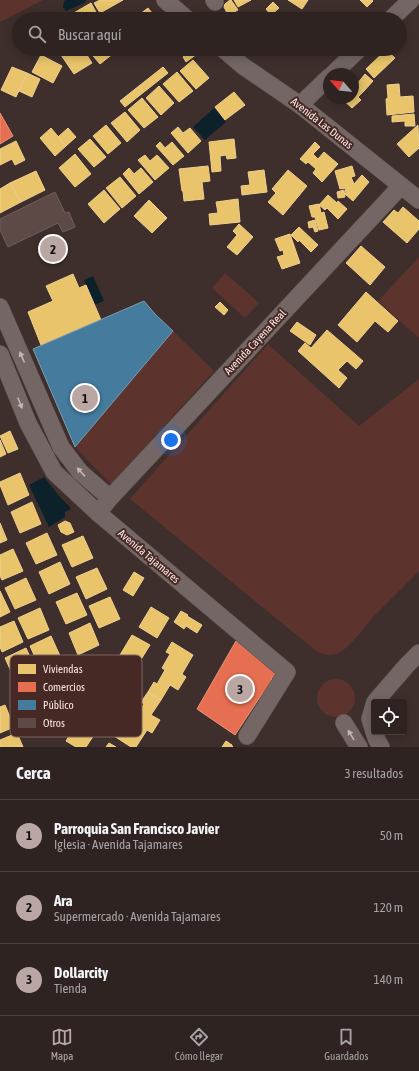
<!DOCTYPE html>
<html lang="es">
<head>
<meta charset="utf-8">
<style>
	:root { --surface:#2e2321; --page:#3a2f2e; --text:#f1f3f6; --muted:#a7a4a5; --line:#49403f; --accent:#baa7a4 }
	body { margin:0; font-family:"Asap Condensed",sans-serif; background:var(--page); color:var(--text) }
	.controls { position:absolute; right:12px; bottom:12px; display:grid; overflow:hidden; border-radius:4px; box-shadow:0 2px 10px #0003 }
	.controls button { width:36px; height:36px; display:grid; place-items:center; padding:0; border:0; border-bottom:1px solid var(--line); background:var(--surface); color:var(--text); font:20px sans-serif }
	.compass { position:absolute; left:323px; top:68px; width:36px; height:36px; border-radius:50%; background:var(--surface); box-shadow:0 2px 10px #0003; rotate:298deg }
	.you { position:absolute; left:171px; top:440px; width:14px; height:14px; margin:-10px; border:3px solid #fff; border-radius:50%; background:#1a73e8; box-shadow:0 0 0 6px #1a73e833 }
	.badge { display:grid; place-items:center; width:26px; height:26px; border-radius:50%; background:var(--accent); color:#111; font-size:13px; font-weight:700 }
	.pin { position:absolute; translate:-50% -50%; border:2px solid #fff; box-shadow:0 1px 4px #0006 }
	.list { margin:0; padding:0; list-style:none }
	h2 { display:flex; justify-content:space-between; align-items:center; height:52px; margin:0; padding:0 16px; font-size:17px }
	h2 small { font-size:13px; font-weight:400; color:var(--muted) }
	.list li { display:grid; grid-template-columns:26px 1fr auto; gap:12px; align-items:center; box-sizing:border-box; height:72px; padding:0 16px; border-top:1px solid var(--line) }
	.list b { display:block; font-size:15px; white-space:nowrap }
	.list p { margin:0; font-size:13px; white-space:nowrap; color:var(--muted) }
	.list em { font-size:13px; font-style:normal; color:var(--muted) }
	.icon { flex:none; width:22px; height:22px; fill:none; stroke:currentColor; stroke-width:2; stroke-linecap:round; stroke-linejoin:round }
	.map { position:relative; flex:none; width:419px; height:747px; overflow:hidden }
	.search { position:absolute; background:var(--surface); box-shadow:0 2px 10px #0003; left:12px; right:12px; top:12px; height:44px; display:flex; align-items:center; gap:10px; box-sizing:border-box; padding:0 14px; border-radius:22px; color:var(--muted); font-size:15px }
	.sheet { height:268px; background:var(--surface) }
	nav { display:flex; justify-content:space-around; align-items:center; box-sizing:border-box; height:56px; border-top:1px solid var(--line); background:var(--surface); font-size:11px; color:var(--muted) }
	nav a { display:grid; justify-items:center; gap:2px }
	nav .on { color:var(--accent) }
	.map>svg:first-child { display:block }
	.green { fill:#5c342d }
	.water { fill:#0c2129 }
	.homes { fill:#e9c46a; stroke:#efcf8f }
	.shops { fill:#e76f51; stroke:#ed937d }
	.public { fill:#457b9d; stroke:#7c9cb2 }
	.building { fill:#5d4a47; stroke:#6d605d }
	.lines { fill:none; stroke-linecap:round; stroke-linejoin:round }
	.minor-casing { stroke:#5b4e4b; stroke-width:18 }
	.minor { stroke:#746664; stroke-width:17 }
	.oneway { fill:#c6b4b1 }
	.labels { text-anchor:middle; stroke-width:4; stroke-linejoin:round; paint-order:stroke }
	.street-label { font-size:11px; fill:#fce8e4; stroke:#462924 }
	.key { fill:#462924; stroke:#7d625e; stroke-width:1 }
	.key-label { font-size:11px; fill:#fce8e4 }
</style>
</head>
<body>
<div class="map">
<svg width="419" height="747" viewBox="0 0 419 747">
	<rect width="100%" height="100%" fill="#3e2f2c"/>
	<!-- green -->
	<g class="green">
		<path d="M0 0H43L0 22Z"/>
		<path d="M419 257V338L378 301Z"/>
		<path d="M225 273 259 303 245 318 212 288Z"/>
		<path d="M173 331 214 371 111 484 75 447Z"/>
		<path d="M268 344 359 426 419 379V571C404 586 388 602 373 617 363 628 350 649 336 654 328 656 321 654 315 650L130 499Z"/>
		<circle cx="336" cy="698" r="19"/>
	</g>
	<!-- water -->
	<g class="water">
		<path d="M66 0H86V2L66 11 63 7 64 1Z"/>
		<path d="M214 108 226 122 205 140 193 127Z"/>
		<path d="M93 276 104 301 94 305 84 280Z"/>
		<path d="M44 477 60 497 69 506 71 509 65 512V517L49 527 29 485Z"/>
	</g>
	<!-- homes -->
	<g class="homes">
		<path d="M100 0H123L100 13 94 3Z"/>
		<path d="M230 0H231L238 10 228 15 224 7 225 4Z"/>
		<path d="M234 0H251L238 7Z"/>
		<path d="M288 0H308L302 9Z"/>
		<path d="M360 0H372L373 1 367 7Z"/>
		<path d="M273 2 279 8 271 15 266 9Z"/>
		<path d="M91 3 97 14 88 19H75L72 14Z"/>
		<path d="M148 8 157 19H137L136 17Z"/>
		<path d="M67 49H83L92 63 74 74 61 55 68 51Z"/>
		<path d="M90 49H119L100 64 88 50Z"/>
		<path d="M125 49H135L129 54Z"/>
		<path d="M193 49 197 54 186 62 183 57Z"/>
		<path d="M386 50 395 58 374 78 366 69Z"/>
		<path d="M41 55 62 66 53 83 32 72Z"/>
		<path d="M193 60 209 78 196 89 180 71Z"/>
		<path d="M12 67 27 73 16 97 1 90Z"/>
		<path d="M163 67 168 73 125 107 120 101Z"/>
		<path d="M177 72 193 91 179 102 163 84Z"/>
		<path d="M27 73 40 79 32 97 19 91Z"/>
		<path d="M365 74 373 81 364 91 357 84Z"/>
		<path d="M354 81 364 91 358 97 361 100 352 108 341 98H353V83Z"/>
		<path d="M399 84 400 97 413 96 414 112 387 115 386 99 388 98 387 85Z"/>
		<path d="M159 86 174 103 161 115 146 98Z"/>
		<path d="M234 92 245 105 225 120 215 107Z"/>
		<path d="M142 98 158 117 144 128 128 110Z"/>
		<path d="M125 112 140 130 127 142 111 123Z"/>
		<path d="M414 114 415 126H405V121L392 122V116Z"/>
		<path d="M106 125 121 143 108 154 93 136Z"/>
		<path d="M418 125 419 148 409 157 397 144Z"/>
		<path d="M178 127 183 133 190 128 201 141 188 153 171 133Z"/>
		<path d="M51 128 66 146 55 156 40 138Z"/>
		<path d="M68 128 76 137 66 146 58 137Z"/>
		<path d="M90 139 106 157 94 167 78 149Z"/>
		<path d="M234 139 236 158 227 159 226 155 220 156 221 171 212 172 209 142Z"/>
		<path d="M16 141 25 160 15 165 12 159 0 165V149Z"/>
		<path d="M160 142 165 148 172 142 184 156 173 165 156 146Z"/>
		<path d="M315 142 320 147 313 154 318 159 324 152 338 164 322 182 313 173 316 169 308 162 306 164 300 159Z"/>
		<path d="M75 154 91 174 75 187 59 168Z"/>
		<path d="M145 155 150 161 157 155 169 168 155 180 138 160Z"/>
		<path d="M208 166 210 181 202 182 204 199 184 201 183 191H182L179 169Z"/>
		<path d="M352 166 355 176 351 177 354 184 362 175 369 182 353 201 345 194 346 193 345 188 340 189 335 171Z"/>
		<path d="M129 168 134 174 141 168 153 182 139 194 123 174Z"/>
		<path d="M264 170 267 192 242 195 241 186 250 185 248 172Z"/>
		<path d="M288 170 307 186 283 215 268 202 276 193 272 189Z"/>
		<path d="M36 171 45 190 21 202 10 183Z"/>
		<path d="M120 177 136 196 122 208 106 188Z"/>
		<path d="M10 183 21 202 0 213V189Z"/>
		<path d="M104 190 120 209 104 223 88 204Z"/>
		<path d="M344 190 345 197 338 198 337 192Z"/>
		<path d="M328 195 337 203 338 201 347 209 338 219 327 208 325 210 319 205Z"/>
		<path d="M238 199 240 222 210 225 209 214 218 213 216 202Z"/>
		<path d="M149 200 167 218 152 233 134 216Z"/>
		<path d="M319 204 321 213 324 212 328 228 319 230 315 217H312L309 206Z"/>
		<path d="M403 207 419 221V229L407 243 383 222 394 210 398 213Z"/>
		<path d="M315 220 318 231 315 232 313 227 309 228 308 222Z"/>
		<path d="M239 224 253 237 237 255 227 247 237 235 233 231Z"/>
		<path d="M299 227 318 245 311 252 299 240 298 242 291 235Z"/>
		<path d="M290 234 300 263 282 269 277 257 284 255 283 250 280 251 275 239Z"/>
		<path d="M361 246 385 267 370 285 346 263Z"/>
		<path d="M73 274 79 288 86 285 101 320 41 345 28 312 53 301 46 286Z"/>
		<path d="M366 292 398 321 388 332 375 321 357 342 338 325Z"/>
		<path d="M220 302 228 310 224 315 215 307Z"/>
		<path d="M297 322 316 335 310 345 290 331Z"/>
		<path d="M327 330 363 361 356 369 347 361 338 370 347 378 339 388 298 351 305 343 311 348Z"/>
		<path d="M10 431 18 449 8 453 0 436Z"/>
		<path d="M0 440 6 454 0 457Z"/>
		<path d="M20 473 29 495 8 505 0 485V482Z"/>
		<path d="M32 502 41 524 20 533 11 512Z"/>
		<path d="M65 521 70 523 74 532 67 535 61 532 58 525Z"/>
		<path d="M0 523 7 540 0 543Z"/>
		<path d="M47 533 57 555 36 564 26 543Z"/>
		<path d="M83 536 93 558 72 567 62 545Z"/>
		<path d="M13 549 23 571 2 580 0 576V555Z"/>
		<path d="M60 562 70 584 49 594 39 572Z"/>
		<path d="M97 568 107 589 86 599 76 577Z"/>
		<path d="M134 572 144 578 133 596 123 590Z"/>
		<path d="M26 578 36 600 15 609 5 588Z"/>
		<path d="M0 591 10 612 0 617Z"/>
		<path d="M77 593 87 615 66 624 56 602Z"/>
		<path d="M110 597 120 619 99 628 89 606Z"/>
		<path d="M151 607 169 618 157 638 139 627Z"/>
		<path d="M40 608 49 630 28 639 18 618Z"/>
		<path d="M181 611 188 615 187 616 202 625 197 633 186 626 184 629 174 622Z"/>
		<path d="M14 621 23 642 2 652 0 647V627Z"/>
		<path d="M90 623 99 645 78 655 69 633Z"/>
		<path d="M132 635 150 645 137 666 120 655Z"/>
		<path d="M51 636 61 658 40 668 30 646Z"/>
		<path d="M172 642 193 655 182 674 186 677 178 690 170 685 161 700 148 692 154 682 157 684 165 670 162 668 170 654 166 652Z"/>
		<path d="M26 648 36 670 15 680 5 658Z"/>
		<path d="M148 692 161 700 151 715 160 720 152 733 147 730 136 747H131L114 736 120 726 124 729 133 715 136 717 144 704 141 702Z"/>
		<path d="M5 705 14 727 0 733V707Z"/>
		<path d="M78 721 96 732 86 747H76L66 741Z"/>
		<path d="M17 733 23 747H0V740Z"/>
		<path d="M226 741 232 745V746L233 747H222Z"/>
		<path d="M109 743 116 747H106Z"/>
	</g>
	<!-- shops -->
	<g class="shops">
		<path d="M0 113 13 136 0 144Z"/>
		<path d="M236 641 276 673 271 679 276 684 268 697 262 694 235 735 197 709Z"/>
	</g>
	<!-- public -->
	<path class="public" d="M144 301 155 314 173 331 75 447 33 349Z"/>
	<!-- building -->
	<path class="building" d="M55 192 65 213 69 212 75 227 63 232 58 223 8 247 0 230V219Z"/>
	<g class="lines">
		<defs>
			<g id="minor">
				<path d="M165 0 187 19"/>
				<path d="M214 0 215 2"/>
				<path d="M391 19 411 0"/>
				<path d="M223 49 243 66 300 105 419 200"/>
				<path d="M333 74 359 49"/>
				<path d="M300 105 329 77"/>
				<path d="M0 307 61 447 80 472 110 498"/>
				<path d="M0 354 28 423 54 472 98 513 287 672 247 736"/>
				<path d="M98 513 110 498 401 186"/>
				<path d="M375 702 407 665 419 653"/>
				<path d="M374 705 370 719 376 738 381 747"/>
				<path d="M344 723 359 747"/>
			</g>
		</defs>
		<!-- minor casing -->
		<use href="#minor" class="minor-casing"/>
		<!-- minor -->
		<use href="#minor" class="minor"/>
	</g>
	<!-- one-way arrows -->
	<defs><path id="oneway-solid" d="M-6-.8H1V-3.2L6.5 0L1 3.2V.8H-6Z"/></defs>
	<g class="oneway">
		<use href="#oneway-solid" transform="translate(22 357) rotate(-114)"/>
		<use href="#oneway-solid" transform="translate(20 403) rotate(68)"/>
		<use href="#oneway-solid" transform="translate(81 472) rotate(-133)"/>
		<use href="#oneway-solid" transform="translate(351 735) rotate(-121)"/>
	</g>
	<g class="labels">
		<!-- street labels -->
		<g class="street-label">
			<text transform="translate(322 123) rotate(38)" y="4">Avenida Las Dunas</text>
			<text transform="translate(255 342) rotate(-47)" y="4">Avenida Cayena Real</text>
			<text transform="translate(149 556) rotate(40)" y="4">Avenida Tajamares</text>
		</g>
	</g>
	<!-- legend -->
	<rect x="10" y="655" width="132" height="82" rx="6" class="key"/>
	<rect x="18" y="664" width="18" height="10" fill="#e9c46a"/>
	<rect x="18" y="682" width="18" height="10" fill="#e76f51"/>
	<rect x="18" y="700" width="18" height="10" fill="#457b9d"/>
	<rect x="18" y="718" width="18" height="10" fill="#5d4a47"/>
	<g class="key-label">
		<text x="43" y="673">Viviendas</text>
		<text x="43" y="691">Comercios</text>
		<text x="43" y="709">Público</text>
		<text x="43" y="727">Otros</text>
	</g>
</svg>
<div class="controls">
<button><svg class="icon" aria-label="locate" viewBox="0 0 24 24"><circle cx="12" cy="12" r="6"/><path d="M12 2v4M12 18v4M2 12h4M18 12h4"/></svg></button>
</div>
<svg class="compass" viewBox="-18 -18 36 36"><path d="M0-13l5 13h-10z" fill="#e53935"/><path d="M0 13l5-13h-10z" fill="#a7a4a5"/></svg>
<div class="you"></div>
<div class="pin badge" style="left:85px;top:398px">1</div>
<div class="pin badge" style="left:53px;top:249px">2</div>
<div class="pin badge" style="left:240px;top:689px">3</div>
<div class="search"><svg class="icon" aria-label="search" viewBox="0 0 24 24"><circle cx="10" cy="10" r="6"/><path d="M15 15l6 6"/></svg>Buscar aquí</div>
</div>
<section class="sheet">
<h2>Cerca<small>3 resultados</small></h2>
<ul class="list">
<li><span class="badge">1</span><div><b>Parroquia San Francisco Javier</b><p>Iglesia · Avenida Tajamares</p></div><em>50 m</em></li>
<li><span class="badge">2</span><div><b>Ara</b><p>Supermercado · Avenida Tajamares</p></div><em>120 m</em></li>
<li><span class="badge">3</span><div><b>Dollarcity</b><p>Tienda</p></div><em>140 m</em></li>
</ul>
</section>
<nav>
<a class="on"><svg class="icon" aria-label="map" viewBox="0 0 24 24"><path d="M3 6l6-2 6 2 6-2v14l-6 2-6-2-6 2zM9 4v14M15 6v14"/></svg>Mapa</a>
<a><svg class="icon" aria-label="directions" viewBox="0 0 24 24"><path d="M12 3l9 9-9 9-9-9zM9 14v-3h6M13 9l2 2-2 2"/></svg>Cómo llegar</a>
<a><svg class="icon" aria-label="saved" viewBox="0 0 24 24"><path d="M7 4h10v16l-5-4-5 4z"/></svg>Guardados</a>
</nav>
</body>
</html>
